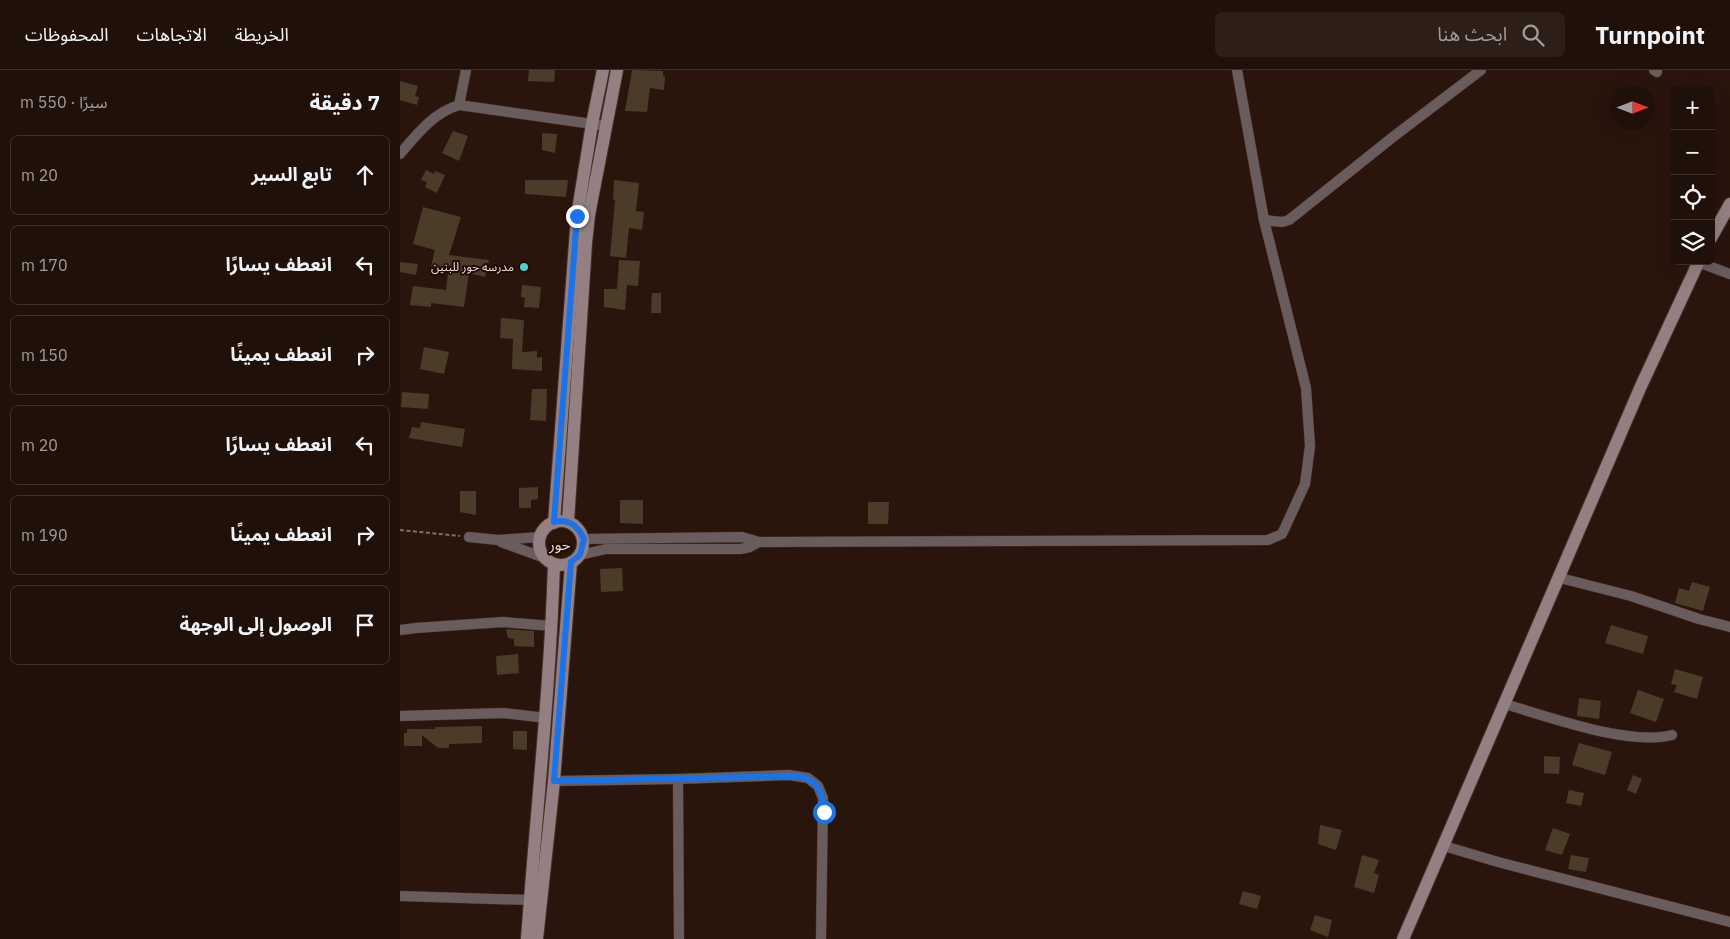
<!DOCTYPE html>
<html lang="ar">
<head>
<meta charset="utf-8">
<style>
	:root { --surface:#20100a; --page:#2d1e18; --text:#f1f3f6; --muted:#a29d9c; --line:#3d302b }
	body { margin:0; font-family:"IBM Plex Sans","Noto Sans Arabic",sans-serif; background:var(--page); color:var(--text); direction:rtl }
	.controls { position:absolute; right:15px; top:15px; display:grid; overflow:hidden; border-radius:8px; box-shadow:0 5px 20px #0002 }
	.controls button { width:45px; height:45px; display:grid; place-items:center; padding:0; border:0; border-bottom:1px solid var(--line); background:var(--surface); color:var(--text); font:25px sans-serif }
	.compass { position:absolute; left:1210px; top:15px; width:45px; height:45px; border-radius:50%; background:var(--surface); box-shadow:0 5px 20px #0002; rotate:90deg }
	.stop { position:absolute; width:15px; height:15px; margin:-11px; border:4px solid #1a73e8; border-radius:50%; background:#fff }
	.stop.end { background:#1a73e8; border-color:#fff; box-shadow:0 1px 5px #0008 }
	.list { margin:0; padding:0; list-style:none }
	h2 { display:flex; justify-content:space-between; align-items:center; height:65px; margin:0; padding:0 20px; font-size:21px }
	h2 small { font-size:16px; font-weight:400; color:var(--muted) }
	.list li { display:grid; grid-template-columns:32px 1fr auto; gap:15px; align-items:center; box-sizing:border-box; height:80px; margin:0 10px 10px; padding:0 10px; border:1px solid var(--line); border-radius:8px }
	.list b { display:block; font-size:19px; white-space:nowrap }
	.list em { font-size:16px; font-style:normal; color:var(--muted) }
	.icon { flex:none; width:28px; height:28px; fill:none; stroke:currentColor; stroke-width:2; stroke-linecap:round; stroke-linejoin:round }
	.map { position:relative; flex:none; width:1330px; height:869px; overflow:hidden; direction:ltr }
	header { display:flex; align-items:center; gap:30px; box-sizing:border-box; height:70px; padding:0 25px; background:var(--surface); border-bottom:1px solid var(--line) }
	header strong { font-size:24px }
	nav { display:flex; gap:28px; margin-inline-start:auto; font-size:18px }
	.search { width:350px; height:45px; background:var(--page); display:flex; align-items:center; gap:12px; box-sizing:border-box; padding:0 18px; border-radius:8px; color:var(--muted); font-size:19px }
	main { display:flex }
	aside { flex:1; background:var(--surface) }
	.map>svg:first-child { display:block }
	.building { fill:#4b3c29 }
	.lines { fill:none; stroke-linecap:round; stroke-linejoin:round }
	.street-casing { stroke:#46322a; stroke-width:11 }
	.secondary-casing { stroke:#46322a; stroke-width:14 }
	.path { stroke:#816f67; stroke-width:2; stroke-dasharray:4 2.5; stroke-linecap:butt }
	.street { stroke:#685c5d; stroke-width:10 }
	.secondary { stroke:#948082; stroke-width:12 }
	.route { stroke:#1a73e8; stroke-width:6 }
	.poi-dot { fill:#52cdcf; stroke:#200c05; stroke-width:2 }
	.labels { text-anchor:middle; stroke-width:4; stroke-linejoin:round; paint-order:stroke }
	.poi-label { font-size:12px; fill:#f0e1db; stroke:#200c05; text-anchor:end }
	.quarter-label { font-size:15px; fill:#f0e1db; stroke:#200c05 }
</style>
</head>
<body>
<header>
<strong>Turnpoint</strong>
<div class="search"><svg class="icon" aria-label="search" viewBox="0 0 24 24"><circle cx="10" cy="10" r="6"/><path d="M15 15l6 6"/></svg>ابحث هنا</div>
<nav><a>الخريطة</a><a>الاتجاهات</a><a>المحفوظات</a></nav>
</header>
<main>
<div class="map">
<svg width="1330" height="869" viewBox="0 0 1330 869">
	<rect width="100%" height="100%" fill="#2a150d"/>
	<!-- building -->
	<g class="building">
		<path d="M129 0H155L154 12 128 11Z"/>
		<path d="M232 0 263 1V6L265 7 264 20 250 18 247 42 225 41Z"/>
		<path d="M0 11 18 16 15 26 19 27 17 35 0 30Z"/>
		<path d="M53 61 68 66 59 91 42 83Z"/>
		<path d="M142 63 157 64 155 83 142 80Z"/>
		<path d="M26 100 34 104 35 101 45 105 37 123 25 117 27 112 21 110Z"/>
		<path d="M125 110H168L166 127 125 124Z"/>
		<path d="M214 110 239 113 236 141 244 142 242 160 229 158 226 188 210 186 215 130H213Z"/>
		<path d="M23 137 61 147 49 185 89 190 85 207 69 203 64 237 31 233V237L10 235 13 216 46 220 48 203 31 196 35 180 13 174Z"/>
		<path d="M219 190 240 191 238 216 227 215 225 240 204 237V219H217Z"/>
		<path d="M0 192 18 194 16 205 0 202Z"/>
		<path d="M122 215 141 217 139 238 124 237 125 228 121 227Z"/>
		<path d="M252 223H261V243H251Z"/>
		<path d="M101 248 124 250 122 282 137 281V288L142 287V301L112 299 113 269 100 268Z"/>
		<path d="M24 277 49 282 44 304 20 299Z"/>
		<path d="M132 319H147L146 351 130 350Z"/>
		<path d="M2 322 29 324 28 339 1 337Z"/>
		<path d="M21 352 65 359 62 377 9 368 12 357 20 358Z"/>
		<path d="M138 417V429L131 430V438H119V418Z"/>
		<path d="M60 421H76V445L60 442Z"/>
		<path d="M220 430H243V454L220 453Z"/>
		<path d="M468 432H489L488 454H468Z"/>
		<path d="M222 498 223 521 201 522 200 499Z"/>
		<path d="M1292 512 1310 517 1303 541 1275 533 1279 518 1289 521Z"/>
		<path d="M1211 555 1248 566 1243 584 1205 573Z"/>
		<path d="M106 559 134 561V577L114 576V569L108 568Z"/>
		<path d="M118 584 119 603 97 605 96 586Z"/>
		<path d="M1275 599 1303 607 1297 629 1274 622 1277 615 1271 614Z"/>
		<path d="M1238 620 1264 629 1256 652 1230 643Z"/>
		<path d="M1179 628 1201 631 1199 649 1177 646Z"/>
		<path d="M82 656V673L49 674V678H38L22 665V676H4V663H7V659H35V657Z"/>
		<path d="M113 661H127V680L113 679Z"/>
		<path d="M1179 673 1212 682 1205 705 1172 695Z"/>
		<path d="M1144 686 1160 687 1159 704 1144 703Z"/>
		<path d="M1233 705 1242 709 1236 724 1227 720Z"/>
		<path d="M1169 720 1184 723 1181 736 1166 733Z"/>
		<path d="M920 755 942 760 936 780 918 774Z"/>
		<path d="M1153 758 1170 764 1162 785 1145 780Z"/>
		<path d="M962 785 979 790 974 803 979 805 974 823 954 817Z"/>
		<path d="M1171 785 1189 788 1186 802 1168 799Z"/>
		<path d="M843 821 861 826 857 839 839 834Z"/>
		<path d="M915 845 932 850 928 867 910 860Z"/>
	</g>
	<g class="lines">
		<defs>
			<g id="street">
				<path d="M1254 0 1257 2"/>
				<path d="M59 35 66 0"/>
				<path d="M0 84C17 64 33 43 59 35L206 56"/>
				<path d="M864 150 882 152 889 150 993 67 1081 0"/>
				<path d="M1298 192 1330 204"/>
				<path d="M69 467 98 470 140 467"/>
				<path d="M184 469 342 467 359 472 868 470 882 464 905 414 910 376 906 318 864 150 837 0"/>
				<path d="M101 472 145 488"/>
				<path d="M180 485 206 479H341L350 477 359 472"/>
				<path d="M1160 508 1231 526 1299 549 1330 557"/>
				<path d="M0 560 16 558 103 552 152 556"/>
				<path d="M1105 634C1149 647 1229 676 1272 665"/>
				<path d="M0 646 104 643 146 648"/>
				<path d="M278 709 279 869"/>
				<path d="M154 711 278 709 389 705 408 708 418 716 423 728 421 869"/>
				<path d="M1044 776 1098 792 1330 852"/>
				<path d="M0 826 130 830 136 828"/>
			</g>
			<g id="secondary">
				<path d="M1311 168 1330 134"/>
				<circle cx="161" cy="473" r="22"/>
				<path d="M168 452 186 173 189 145 217 0"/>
				<path d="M154 453 177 146 192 54 203 0"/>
				<path d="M127 869C136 744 150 620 154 494"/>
				<path d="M137 869 154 711 171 493"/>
				<path d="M1003 869 1241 316 1299 191"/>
			</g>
		</defs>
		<!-- street casing -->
		<use href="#street" class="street-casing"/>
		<!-- secondary casing -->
		<use href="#secondary" class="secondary-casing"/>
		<!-- path -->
		<path class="path" d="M0 460 60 466"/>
		<!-- street -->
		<use href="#street" class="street"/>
		<!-- secondary -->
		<use href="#secondary" class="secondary"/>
	</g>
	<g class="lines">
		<!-- route -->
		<path class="route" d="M177 146 154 452C168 448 178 456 184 469L180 485 171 492 154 711 398 706C419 710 423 722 424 742"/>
	</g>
	<!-- markers -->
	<circle class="poi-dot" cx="124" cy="197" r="5"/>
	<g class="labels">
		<!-- poi labels -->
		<g class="poi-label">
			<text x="114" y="201">مدرسه حور للبنين</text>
		</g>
		<!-- quarter labels -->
		<g class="quarter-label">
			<text x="160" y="480">حور</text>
		</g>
	</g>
</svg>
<div class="controls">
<button>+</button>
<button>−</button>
<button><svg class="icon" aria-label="locate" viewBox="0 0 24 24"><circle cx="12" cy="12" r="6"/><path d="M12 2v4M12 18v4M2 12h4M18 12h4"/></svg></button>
<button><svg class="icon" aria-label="layers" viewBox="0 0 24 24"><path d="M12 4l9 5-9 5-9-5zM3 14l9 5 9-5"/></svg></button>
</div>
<svg class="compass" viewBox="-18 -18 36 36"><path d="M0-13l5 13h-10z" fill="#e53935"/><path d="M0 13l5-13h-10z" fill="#a29d9c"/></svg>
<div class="stop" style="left:424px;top:742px"></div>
<div class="stop end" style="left:177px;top:146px"></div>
</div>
<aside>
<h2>7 دقيقة<small>سيرًا · 550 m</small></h2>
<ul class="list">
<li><svg class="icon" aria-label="ahead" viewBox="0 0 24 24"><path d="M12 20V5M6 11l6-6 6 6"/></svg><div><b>تابع السير</b></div><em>20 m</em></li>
<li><svg class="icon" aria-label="left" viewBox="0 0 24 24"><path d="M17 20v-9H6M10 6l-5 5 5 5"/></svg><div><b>انعطف يسارًا</b></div><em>170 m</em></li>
<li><svg class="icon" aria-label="right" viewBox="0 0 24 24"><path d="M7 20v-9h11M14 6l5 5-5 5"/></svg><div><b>انعطف يمينًا</b></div><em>150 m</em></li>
<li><svg class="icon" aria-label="left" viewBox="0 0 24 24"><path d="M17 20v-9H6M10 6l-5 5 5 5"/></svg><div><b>انعطف يسارًا</b></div><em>20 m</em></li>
<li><svg class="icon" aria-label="right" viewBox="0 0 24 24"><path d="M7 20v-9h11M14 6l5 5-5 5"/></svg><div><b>انعطف يمينًا</b></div><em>190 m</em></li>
<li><svg class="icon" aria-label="arrive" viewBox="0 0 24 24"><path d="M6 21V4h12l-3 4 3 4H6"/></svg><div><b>الوصول إلى الوجهة</b></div></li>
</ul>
</aside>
</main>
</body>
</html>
